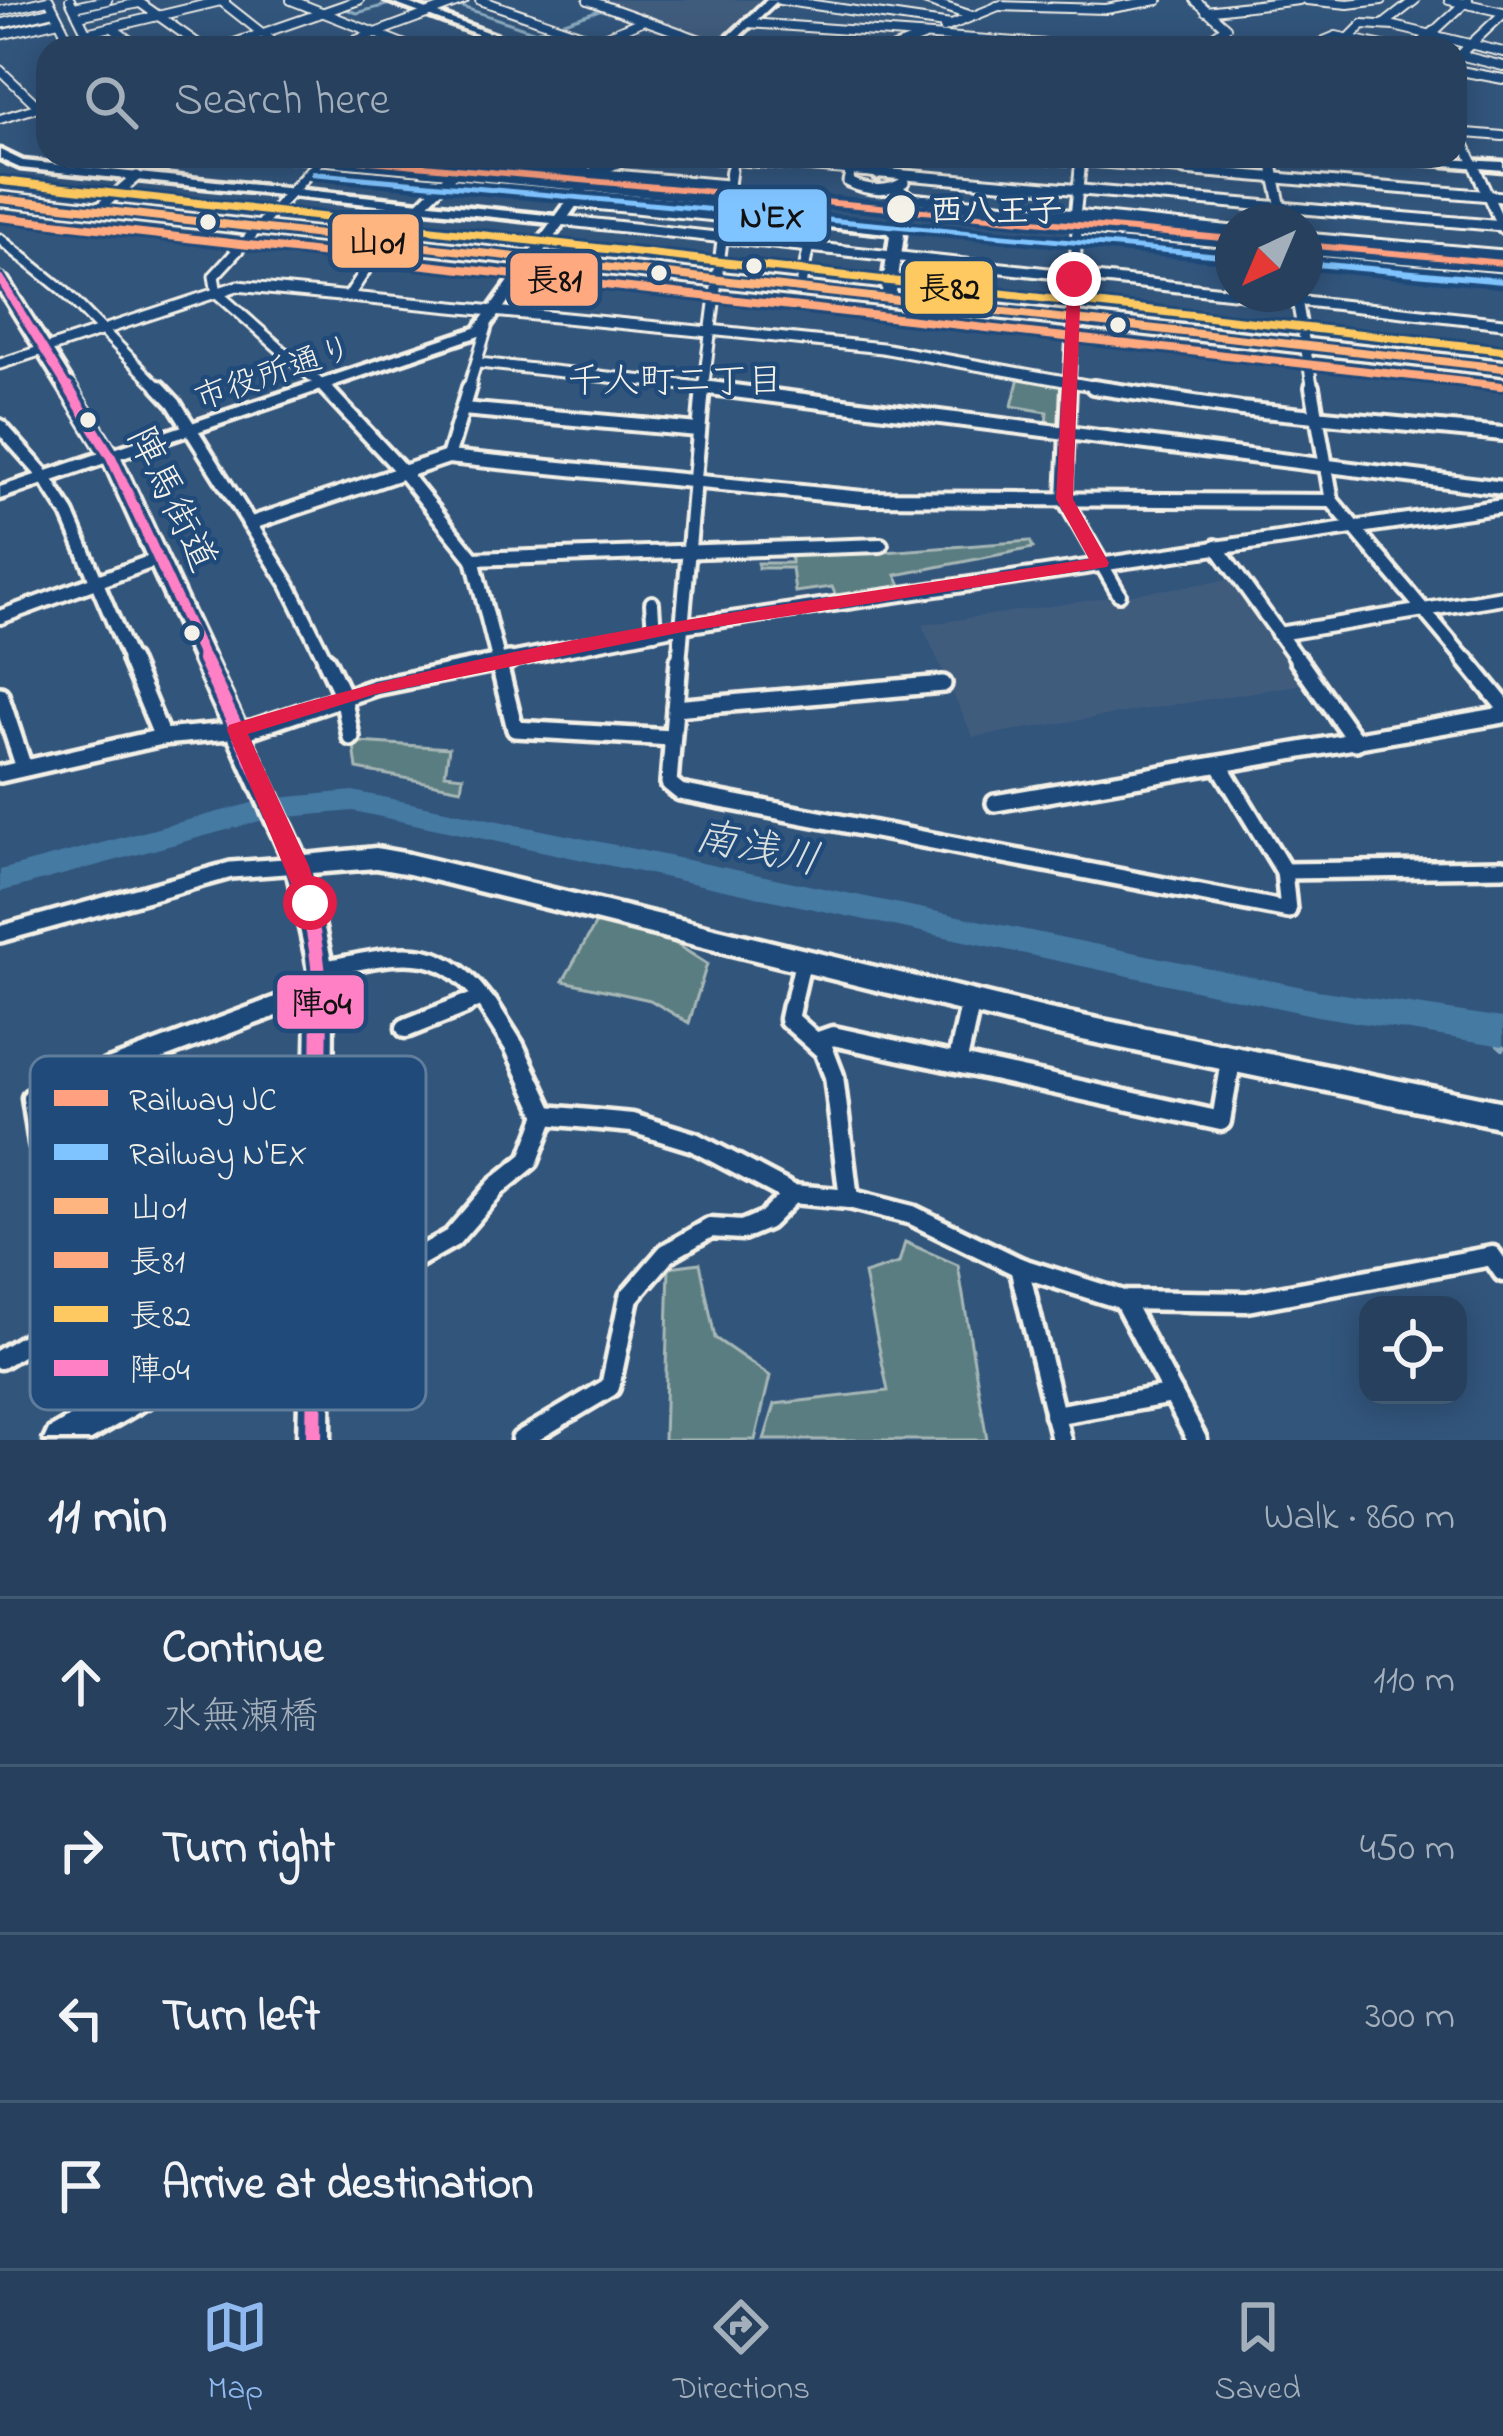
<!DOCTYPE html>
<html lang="en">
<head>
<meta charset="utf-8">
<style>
	:root { --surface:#26405d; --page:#324b66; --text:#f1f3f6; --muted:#a4afbc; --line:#425972; --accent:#90b9f0 }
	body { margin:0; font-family:"Indie Flower","Klee One",sans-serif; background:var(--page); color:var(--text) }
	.controls { position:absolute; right:36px; bottom:36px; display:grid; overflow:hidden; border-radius:24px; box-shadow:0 6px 30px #0003 }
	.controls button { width:108px; height:108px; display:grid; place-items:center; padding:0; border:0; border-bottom:3px solid var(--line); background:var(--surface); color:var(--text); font:60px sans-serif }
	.compass { position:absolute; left:1215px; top:204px; width:108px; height:108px; border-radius:50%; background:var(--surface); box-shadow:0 6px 30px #0003; rotate:224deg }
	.stop { position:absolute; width:36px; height:36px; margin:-27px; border:9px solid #e11d48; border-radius:50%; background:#fff }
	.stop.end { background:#e11d48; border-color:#fff; box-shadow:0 3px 12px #0008 }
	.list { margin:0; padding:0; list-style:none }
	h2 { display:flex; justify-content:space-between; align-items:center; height:156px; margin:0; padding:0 48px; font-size:51px }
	h2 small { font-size:39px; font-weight:400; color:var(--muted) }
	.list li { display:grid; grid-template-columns:78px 1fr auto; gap:36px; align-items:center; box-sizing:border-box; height:168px; padding:0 48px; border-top:3px solid var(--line) }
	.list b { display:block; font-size:45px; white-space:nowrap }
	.list p { margin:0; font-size:39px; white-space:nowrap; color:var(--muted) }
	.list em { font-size:39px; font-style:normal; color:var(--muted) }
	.icon { flex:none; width:66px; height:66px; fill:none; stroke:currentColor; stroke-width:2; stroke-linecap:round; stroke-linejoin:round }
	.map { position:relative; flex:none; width:1503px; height:1440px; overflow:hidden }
	.search { position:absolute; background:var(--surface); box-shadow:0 6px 30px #0003; left:36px; right:36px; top:36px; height:132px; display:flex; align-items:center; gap:30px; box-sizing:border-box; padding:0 42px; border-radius:36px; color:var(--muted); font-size:45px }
	.sheet { height:828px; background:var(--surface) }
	nav { display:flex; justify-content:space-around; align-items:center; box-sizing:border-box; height:168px; border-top:3px solid var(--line); background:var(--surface); font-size:33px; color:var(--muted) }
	nav a { display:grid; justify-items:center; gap:6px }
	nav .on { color:var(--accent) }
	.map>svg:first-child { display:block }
	.built { fill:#405c7d }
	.green { fill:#5a7d82; stroke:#a7b7b5; stroke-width:3 }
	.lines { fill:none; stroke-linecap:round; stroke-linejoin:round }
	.stream-far1 { stroke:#8aaabe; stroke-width:3 }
	.stream { stroke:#8aaabe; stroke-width:6 }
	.river { fill:#447aa2; fill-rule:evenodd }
	.street-far4-casing { stroke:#f4f1e8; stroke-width:12 }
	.street-far3-casing { stroke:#f4f1e8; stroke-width:15 }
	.street-far2-casing { stroke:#f4f1e8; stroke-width:20 }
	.street-far1-casing { stroke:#f4f1e8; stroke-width:24 }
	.street-casing { stroke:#f4f1e8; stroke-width:27 }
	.secondary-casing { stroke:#f4f1e8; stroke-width:9 }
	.highway-casing { stroke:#f4f1e8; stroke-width:9 }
	.street-far4 { stroke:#1f4a7a; stroke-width:8 }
	.street-far3 { stroke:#1f4a7a; stroke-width:9 }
	.street-far2 { stroke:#1f4a7a; stroke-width:12 }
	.street-far1 { stroke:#1f4a7a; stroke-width:15 }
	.street { stroke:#1f4a7a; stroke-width:18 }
	.secondary { fill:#1f4a7a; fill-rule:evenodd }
	.highway { fill:#6c7d8b; fill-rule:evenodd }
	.bus-1-casing { stroke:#1f4a7a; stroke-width:14 }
	.bus-2-casing { stroke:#1f4a7a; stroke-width:14 }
	.bus-3-casing { stroke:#1f4a7a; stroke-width:14 }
	.bus-4-far3-casing { stroke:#1f4a7a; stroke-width:14 }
	.bus-4-far2-casing { stroke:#1f4a7a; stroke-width:18 }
	.bus-4-far1-casing { stroke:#1f4a7a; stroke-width:22 }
	.bus-4-casing { stroke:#1f4a7a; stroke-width:26 }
	.bus-1 { stroke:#ffb580; stroke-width:8 }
	.bus-2 { stroke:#ffa980; stroke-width:8 }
	.bus-3 { stroke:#fdc960; stroke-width:8 }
	.bus-4-far3 { stroke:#ff80c5; stroke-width:8 }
	.bus-4-far2 { stroke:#ff80c5; stroke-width:10 }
	.bus-4-far1 { stroke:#ff80c5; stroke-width:14 }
	.bus-4 { stroke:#ff80c5; stroke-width:16 }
	.rail-1-casing { stroke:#1f4a7a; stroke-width:9 }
	.rail-2-casing { stroke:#1f4a7a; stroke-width:9 }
	.rail-1 { fill:#ffa080; fill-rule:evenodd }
	.rail-2 { fill:#80c4ff; fill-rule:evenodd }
	.route { fill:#e11d48 }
	.stop-dot { fill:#f4f1e8; stroke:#1f4a7a; stroke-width:4.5 }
	.labels { text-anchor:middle; stroke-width:9; stroke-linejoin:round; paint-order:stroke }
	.far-stop-label { font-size:33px; font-weight:bold; fill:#f4f1e8; stroke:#1f4a7a; text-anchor:start }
	.far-street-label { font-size:33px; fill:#f4f1e8; stroke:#1f4a7a }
	.far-neighbourhood-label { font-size:36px; fill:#f4f1e8; stroke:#1f4a7a }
	.street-label { font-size:39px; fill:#f4f1e8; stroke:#1f4a7a }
	.water-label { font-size:42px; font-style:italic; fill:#dadfde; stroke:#1f4a7a }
	.key { fill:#1f4a7a; stroke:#5f7c9b; stroke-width:3 }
	.key-label { font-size:33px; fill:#f4f1e8 }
	.line-badge { stroke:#1f4a7a; stroke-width:4.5 }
	.pale-badge-label { font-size:33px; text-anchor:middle; font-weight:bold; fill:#111 }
</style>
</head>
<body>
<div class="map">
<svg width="1503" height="1440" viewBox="0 0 1503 1440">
	<rect width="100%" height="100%" fill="#32557c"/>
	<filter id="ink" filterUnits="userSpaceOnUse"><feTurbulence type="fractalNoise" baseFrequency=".00833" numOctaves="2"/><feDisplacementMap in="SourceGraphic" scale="24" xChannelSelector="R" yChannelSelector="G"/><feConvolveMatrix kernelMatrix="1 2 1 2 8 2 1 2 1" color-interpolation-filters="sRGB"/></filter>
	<g filter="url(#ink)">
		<!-- built -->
		<g class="built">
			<path d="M594 0H765L716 43Z"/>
			<path d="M1235 579 1304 684 973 737 922 625Z"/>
		</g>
		<!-- green -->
		<g class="green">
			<path d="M1019 377 1067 386 1063 424 1046 426 1047 412 1012 406Z"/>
			<path d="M1030 541 1033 548 896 575 903 589 837 598 832 587 795 592 792 568H758V563H791V548L881 545 885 552Z"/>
			<path d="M358 742 449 748 445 774 463 776 461 789 357 769 354 746Z"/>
			<path d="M600 916 662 935 707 964 689 1023 650 1000 563 981Z"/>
			<path d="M905 1242 958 1265 987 1440H764L775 1404 888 1391 864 1274 899 1263Z"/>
			<path d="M700 1263 715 1338 770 1376 755 1440H664L669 1267Z"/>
		</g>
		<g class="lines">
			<!-- stream-far1 -->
			<g class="stream-far1">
				<path d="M456 5 533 31 552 27"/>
				<path d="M343 8 357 13 390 4"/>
				<path d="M559 24 605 8"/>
			</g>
			<!-- stream -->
			<path class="stream" d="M1481 1028 1503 1048"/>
			<!-- river -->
			<path class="river" d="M353 791 1317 990 1503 1018V1046L1317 1016 353 811 267 819 0 892V870L267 799Z"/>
			<defs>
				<g id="street-far4">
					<path d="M49 0 73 48"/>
					<path d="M70 0 94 48"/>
					<path d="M136 0 204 48"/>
					<path d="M220 0 281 48"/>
					<path d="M291 0 413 48"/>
					<path d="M480 0 620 48"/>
					<path d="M588 0 717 46 737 48"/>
					<path d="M780 0 951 25"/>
					<path d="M924 0 972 16"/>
					<path d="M1195 0 1226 27 1197 48"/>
					<path d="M1306 0 1348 4 1382 0"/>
					<path d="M1449 0 1503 12"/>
					<path d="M997 6 1106 9 1158 0"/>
					<path d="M74 7 107 0"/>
					<path d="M0 11 48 0"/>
					<path d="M1206 11 1299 0"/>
					<path d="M1503 14 1459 55 1503 66"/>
					<path d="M79 16 139 3"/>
					<path d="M748 23 1103 48"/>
					<path d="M0 24 54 11"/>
					<path d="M1383 25 1415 0"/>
					<path d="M111 27 140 48"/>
					<path d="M944 28 1001 5"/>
					<path d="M86 33 225 0"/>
					<path d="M0 35 59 21"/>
					<path d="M1349 38 1363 24 1394 26 1503 52"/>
					<path d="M1306 46 1311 48"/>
					<path d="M220 48 359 0"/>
					<path d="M335 48 464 0"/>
					<path d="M457 48 490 36"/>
					<path d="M578 48 644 20"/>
					<path d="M894 48 923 37"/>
					<path d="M1339 48 1324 41 1336 36 1393 48"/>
					<path d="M1416 48 1468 0"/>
					<path d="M0 70 39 107 0 119"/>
					<path d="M1455 70 1503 79"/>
					<path d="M1455 124 1478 173"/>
					<path d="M1455 132 1503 136"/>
					<path d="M274 156 454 173"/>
					<path d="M390 156 593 173"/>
					<path d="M675 156 882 173"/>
					<path d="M1009 156 1220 173"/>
					<path d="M1270 156 1274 173"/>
					<path d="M308 173 319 162"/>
					<path d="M594 173 637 156"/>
					<path d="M731 173 733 156"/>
					<path d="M1079 173 1081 156"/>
				</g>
				<g id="street-far3">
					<path d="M311 170 214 276 217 293 327 390"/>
					<path d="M423 170 727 200"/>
					<path d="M558 170 727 185"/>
					<path d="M847 170 1503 226"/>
					<path d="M1184 170 1503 197"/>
					<path d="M1273 170 1284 222"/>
					<path d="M1476 170 1503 229"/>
					<path d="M594 173 600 170"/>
					<path d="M850 173 848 182C866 190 887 194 904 182"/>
					<path d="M899 189 911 198 1233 231"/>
					<path d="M573 202 726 217"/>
					<path d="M97 210 137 176"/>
					<path d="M1075 217 1080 170"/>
					<path d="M559 220 1233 293"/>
					<path d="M1305 238 1503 255"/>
					<path d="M0 239 63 290 161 390"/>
					<path d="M1305 250 1503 267"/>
					<path d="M800 290 814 220"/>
					<path d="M1241 294 1503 323"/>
					<path d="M1296 294 1313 390"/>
					<path d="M348 297 384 242 452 174"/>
					<path d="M709 330 882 348 1114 390"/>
					<path d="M479 363 729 390"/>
					<path d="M0 364 237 286 709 332"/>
					<path d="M468 390 487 327"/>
					<path d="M703 390 731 170"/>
					<path d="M1069 390 1077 229 1233 243"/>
				</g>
				<g id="street-far2">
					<path d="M159 387 174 403 289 586 327 663"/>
					<path d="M324 387 403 472 473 559 499 663"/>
					<path d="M702 387 1503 488"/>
					<path d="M1069 387 1064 499 1119 594"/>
					<path d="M1093 387 1241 409 1503 434"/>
					<path d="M1312 387 1332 501 1468 663"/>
					<path d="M463 409 698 430"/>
					<path d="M0 426 41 472 68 514 131 663"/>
					<path d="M448 457 469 387"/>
					<path d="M249 524 448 457 863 498 1332 501"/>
					<path d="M1216 546 1300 663"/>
					<path d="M473 559 881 545"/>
					<path d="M652 603 654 632"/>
					<path d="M0 617 158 559"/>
					<path d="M1278 634 1503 597"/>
					<path d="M494 663 683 626 1503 506"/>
					<path d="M679 663 703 387"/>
				</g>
				<g id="street-far1">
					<path d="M130 660 162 737"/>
					<path d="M326 660 343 696 351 737"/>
					<path d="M498 660 515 729 672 738"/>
					<path d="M679 660 669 783 680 792 1288 910 1284 871"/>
					<path d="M1298 660 1356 742"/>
					<path d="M1466 660 1503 705"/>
					<path d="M0 695 24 768"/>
					<path d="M675 708 943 684"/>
					<path d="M1220 766 1284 871 1503 868"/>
					<path d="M0 774 162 737 252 729 375 687 509 660"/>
					<path d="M995 803 1503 715"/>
					<path d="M0 934 231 870 298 865"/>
					<path d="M321 969C396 956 439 935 490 1008"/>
					<path d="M268 1008 321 995"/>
					<path d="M456 1008 480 998"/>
					<path d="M792 1008 803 960"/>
					<path d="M970 1008 971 1002"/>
				</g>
				<g id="street">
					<path d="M488 1005 514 1046 546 1115"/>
					<path d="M792 1005 789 1019 824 1050 834 1076 849 1199"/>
					<path d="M406 1028 464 1005"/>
					<path d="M816 1042 833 1036 1221 1121 1231 1061"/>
					<path d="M958 1060 970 1005"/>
					<path d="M59 1167 54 1150 39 1144 32 1098 280 1005"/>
					<path d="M1019 1267 1061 1440"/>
					<path d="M316 1300 394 1271 452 1238 497 1186 529 1160 546 1115 632 1123 694 1142 792 1194 849 1199 912 1215 1019 1267 1123 1300 1247 1302 1492 1256 1503 1272"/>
					<path d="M1123 1300 1197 1440"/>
					<path d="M0 1359 139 1276 242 1201 319 1157"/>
					<path d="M1054 1415 1173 1394"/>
					<path d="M521 1440 610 1387 629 1297 667 1253 710 1228 742 1230 766 1220 792 1194"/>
				</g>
				<g id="secondary">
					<path d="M385 0H400L530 48H515Z"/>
					<path d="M767 0H778L727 48H716Z"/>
					<path d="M0 150 23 161 556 216 600 156H612L485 334 120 458 305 855 376 848 409 854 1049 1009 1503 1102V1128L1049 1033 409 874 376 868 312 873 333 969 330 1440H298L301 1322 274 1334 91 1440H44L49 1429 252 1312 301 1291 309 969 286 865 105 463 0 499V487L100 453 0 291V275L7 279 114 449 475 328 551 223 20 168 0 159Z"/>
					<path d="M874 156H886L883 175 877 179 871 175Z"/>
					<path d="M1382 156 1503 162V170L1388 160Z"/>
					<path d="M727 208 896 226 904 235 895 299 888 303 881 299 890 236 887 233 722 215 720 212Z"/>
				</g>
				<path id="highway" d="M0 194 1503 362V374L0 204Z"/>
			</defs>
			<!-- street-far4 casing -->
			<use href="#street-far4" class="street-far4-casing"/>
			<!-- street-far3 casing -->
			<use href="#street-far3" class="street-far3-casing"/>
			<!-- street-far2 casing -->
			<use href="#street-far2" class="street-far2-casing"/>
			<!-- street-far1 casing -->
			<use href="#street-far1" class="street-far1-casing"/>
			<!-- street casing -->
			<use href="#street" class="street-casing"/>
			<!-- secondary casing -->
			<use href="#secondary" class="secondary-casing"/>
			<!-- highway casing -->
			<use href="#highway" class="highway-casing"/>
			<!-- street-far4 -->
			<use href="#street-far4" class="street-far4"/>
			<!-- street-far3 -->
			<use href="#street-far3" class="street-far3"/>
			<!-- street-far2 -->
			<use href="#street-far2" class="street-far2"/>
			<!-- street-far1 -->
			<use href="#street-far1" class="street-far1"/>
			<!-- street -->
			<use href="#street" class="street"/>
			<!-- secondary -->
			<use href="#secondary" class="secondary"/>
			<!-- highway -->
			<use href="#highway" class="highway"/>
			<defs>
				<path id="bus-1" d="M0 199 1503 368"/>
				<path id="bus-2" d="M0 217 1501 386"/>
				<path id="bus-3" d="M2 181 1503 350"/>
				<path id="bus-4-far3" d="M0 279 69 390"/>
				<path id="bus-4-far2" d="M68 387 111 457 206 663"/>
				<path id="bus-4-far1" d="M204 660C255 771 322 883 320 1008"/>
				<path id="bus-4" d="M314 1440 320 1005"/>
			</defs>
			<!-- bus-1 casing -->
			<use href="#bus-1" class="bus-1-casing"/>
			<!-- bus-2 casing -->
			<use href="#bus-2" class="bus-2-casing"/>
			<!-- bus-3 casing -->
			<use href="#bus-3" class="bus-3-casing"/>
			<!-- bus-4-far3 casing -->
			<use href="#bus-4-far3" class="bus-4-far3-casing"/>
			<!-- bus-4-far2 casing -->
			<use href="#bus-4-far2" class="bus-4-far2-casing"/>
			<!-- bus-4-far1 casing -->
			<use href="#bus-4-far1" class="bus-4-far1-casing"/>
			<!-- bus-4 casing -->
			<use href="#bus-4" class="bus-4-casing"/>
			<!-- bus-1 -->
			<use href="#bus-1" class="bus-1"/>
			<!-- bus-2 -->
			<use href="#bus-2" class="bus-2"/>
			<!-- bus-3 -->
			<use href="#bus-3" class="bus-3"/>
			<!-- bus-4-far3 -->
			<use href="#bus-4-far3" class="bus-4-far3"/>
			<!-- bus-4-far2 -->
			<use href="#bus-4-far2" class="bus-4-far2"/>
			<!-- bus-4-far1 -->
			<use href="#bus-4-far1" class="bus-4-far1"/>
			<!-- bus-4 -->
			<use href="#bus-4" class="bus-4"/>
			<defs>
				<g id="rail-1">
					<path d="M312 156H346L1233 236V242L316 159Z"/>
					<path d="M1305 242 1503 260V266L1305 248Z"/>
				</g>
				<g id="rail-2">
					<path d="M314 171 1231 254 1233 259 311 176V172Z"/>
					<path d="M1305 260 1501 278 1503 284 1305 266Z"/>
				</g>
			</defs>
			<!-- rail-1 casing -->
			<use href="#rail-1" class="rail-1-casing"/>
			<!-- rail-2 casing -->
			<use href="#rail-2" class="rail-2-casing"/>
			<!-- rail-1 -->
			<use href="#rail-1" class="rail-1"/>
			<!-- rail-2 -->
			<use href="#rail-2" class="rail-2"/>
		</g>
	</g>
	<!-- route -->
	<path class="route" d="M1074 275 1081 279 1073 499 1109 563 1107 567 683 632 376 694 248 734 309 866 321 903 310 912 302 910 227 730 229 725C509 637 801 602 1089 559L1056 499 1068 279Z"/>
	<!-- markers -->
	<g class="stop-dot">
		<circle cx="901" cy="209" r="16"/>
		<circle cx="208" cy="222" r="10"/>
		<circle cx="754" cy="266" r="10"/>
		<circle cx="659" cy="273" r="10"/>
		<circle cx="1118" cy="325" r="10"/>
		<circle cx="88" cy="420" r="10"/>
		<circle cx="192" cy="633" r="10"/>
	</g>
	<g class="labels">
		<!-- far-stop labels -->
		<g class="far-stop-label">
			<text x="930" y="221">西八王子</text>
		</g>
		<!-- far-street labels -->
		<g class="far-street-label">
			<text transform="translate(273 371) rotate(-19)" y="12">市役所通り</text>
		</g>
		<!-- far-neighbourhood labels -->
		<g class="far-neighbourhood-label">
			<text x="675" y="392">千人町二丁目</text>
		</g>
		<!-- street labels -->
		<g class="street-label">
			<text transform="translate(174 498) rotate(64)" y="14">陣馬街道</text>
		</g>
		<!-- water labels -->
		<g class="water-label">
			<text transform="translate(758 846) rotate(12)" y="15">南浅川</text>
		</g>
	</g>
	<!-- legend -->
	<rect x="30" y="1056" width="396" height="354" rx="18" class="key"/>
	<rect x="54" y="1090" width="54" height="16" fill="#ffa080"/>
	<rect x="54" y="1144" width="54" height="16" fill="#80c4ff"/>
	<rect x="54" y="1198" width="54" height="16" fill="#ffb580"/>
	<rect x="54" y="1252" width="54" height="16" fill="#ffa980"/>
	<rect x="54" y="1306" width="54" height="16" fill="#fdc960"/>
	<rect x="54" y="1360" width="54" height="16" fill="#ff80c5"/>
	<g class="key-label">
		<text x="129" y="1110">Railway JC</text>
		<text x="129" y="1164">Railway N'EX</text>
		<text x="129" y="1218">山01</text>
		<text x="129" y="1272">長81</text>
		<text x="129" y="1326">長82</text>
		<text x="129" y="1380">陣04</text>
	</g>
	<g class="line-badge">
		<rect x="716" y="187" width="113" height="57" rx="12" fill="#80c4ff"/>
		<rect x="330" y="212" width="91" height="58" rx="12" fill="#ffb580"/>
		<rect x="508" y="251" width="92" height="57" rx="12" fill="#ffa980"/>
		<rect x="903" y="259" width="92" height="57" rx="12" fill="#fdc960"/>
		<rect x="275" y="973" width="91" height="58" rx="12" fill="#ff80c5"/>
	</g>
	<g class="pale-badge-label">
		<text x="772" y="227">N'EX</text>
		<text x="376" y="253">山01</text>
		<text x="554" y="291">長81</text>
		<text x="949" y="299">長82</text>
		<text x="321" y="1014">陣04</text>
	</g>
</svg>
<div class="controls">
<button><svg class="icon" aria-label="locate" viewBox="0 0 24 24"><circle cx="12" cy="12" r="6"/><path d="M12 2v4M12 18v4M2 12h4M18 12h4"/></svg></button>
</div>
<svg class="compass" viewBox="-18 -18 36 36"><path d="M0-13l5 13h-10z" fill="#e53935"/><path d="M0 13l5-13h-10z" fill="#a4afbc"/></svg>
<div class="stop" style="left:310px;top:903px"></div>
<div class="stop end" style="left:1074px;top:279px"></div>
<div class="search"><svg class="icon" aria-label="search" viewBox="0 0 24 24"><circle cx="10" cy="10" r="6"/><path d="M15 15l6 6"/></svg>Search here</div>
</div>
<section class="sheet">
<h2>11 min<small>Walk · 860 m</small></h2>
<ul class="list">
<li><svg class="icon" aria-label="ahead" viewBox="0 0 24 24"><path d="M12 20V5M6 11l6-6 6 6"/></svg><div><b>Continue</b><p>水無瀬橋</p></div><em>110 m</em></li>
<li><svg class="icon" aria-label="right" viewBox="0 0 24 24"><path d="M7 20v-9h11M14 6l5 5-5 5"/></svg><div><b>Turn right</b></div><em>450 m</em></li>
<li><svg class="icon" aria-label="left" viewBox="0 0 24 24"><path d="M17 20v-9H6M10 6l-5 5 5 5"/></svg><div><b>Turn left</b></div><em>300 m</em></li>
<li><svg class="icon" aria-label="arrive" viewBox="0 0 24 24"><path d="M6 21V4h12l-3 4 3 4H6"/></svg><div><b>Arrive at destination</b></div></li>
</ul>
</section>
<nav>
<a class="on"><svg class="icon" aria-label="map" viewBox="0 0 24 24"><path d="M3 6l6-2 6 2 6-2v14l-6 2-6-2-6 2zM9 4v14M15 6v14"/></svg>Map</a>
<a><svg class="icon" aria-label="directions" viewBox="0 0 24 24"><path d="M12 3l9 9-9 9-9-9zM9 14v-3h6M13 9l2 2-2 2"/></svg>Directions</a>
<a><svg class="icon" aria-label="saved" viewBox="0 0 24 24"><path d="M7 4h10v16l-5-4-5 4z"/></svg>Saved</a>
</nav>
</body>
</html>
